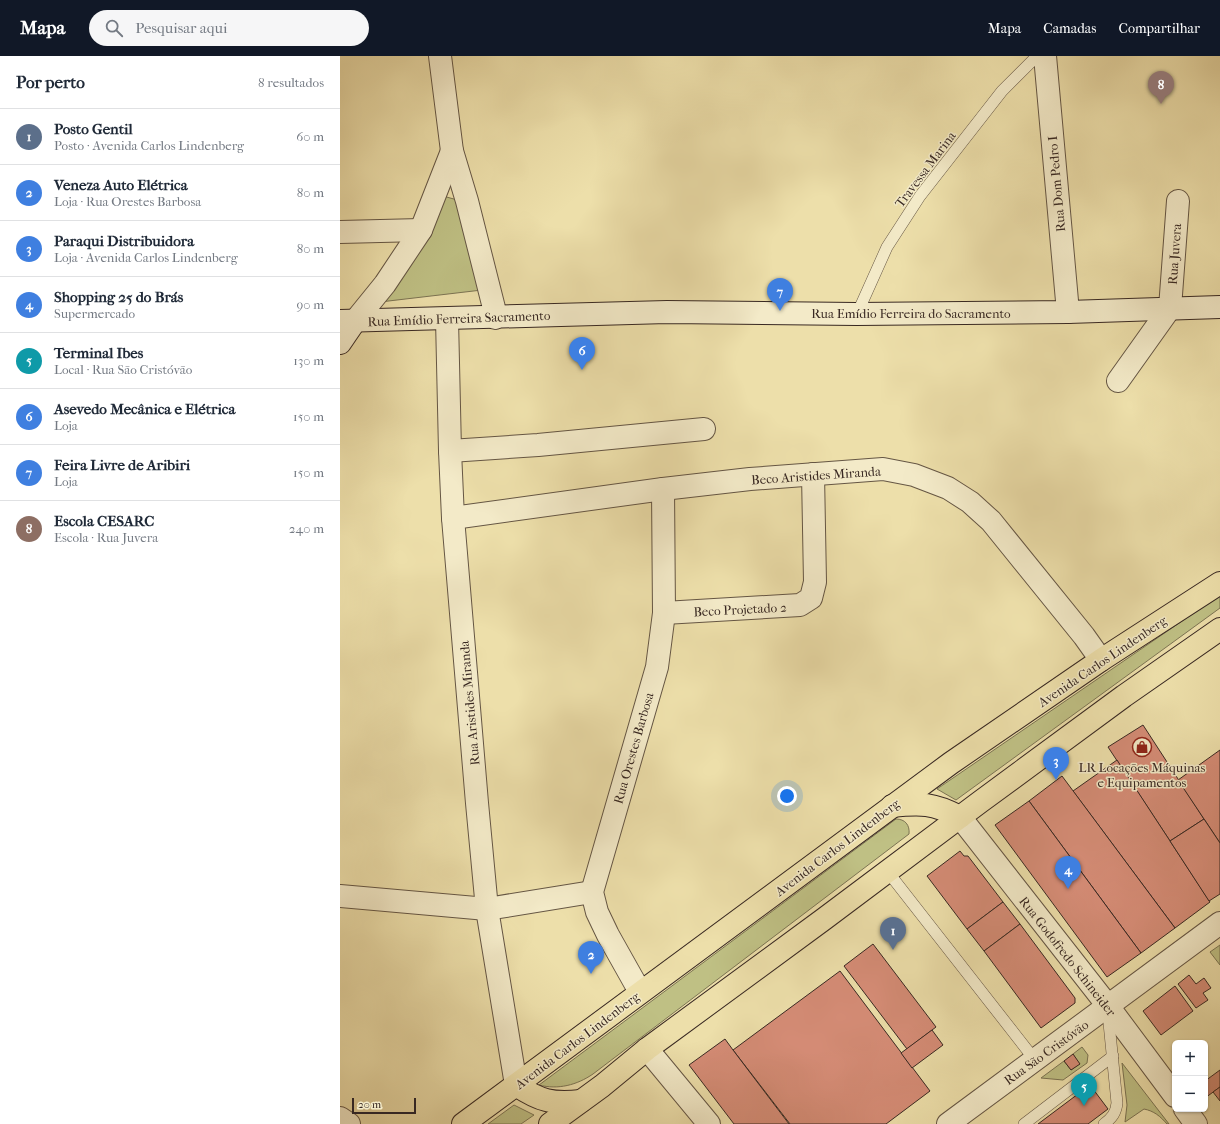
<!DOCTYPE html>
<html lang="pt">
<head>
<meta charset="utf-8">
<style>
	:root { --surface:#fff; --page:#f6f6f7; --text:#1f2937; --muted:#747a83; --line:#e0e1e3; --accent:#111827 }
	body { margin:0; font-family:"IM FELL French Canon",serif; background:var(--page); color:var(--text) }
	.controls { position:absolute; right:12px; bottom:12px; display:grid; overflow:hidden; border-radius:6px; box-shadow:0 1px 3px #0004 }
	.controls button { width:36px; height:36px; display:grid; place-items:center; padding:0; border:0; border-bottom:1px solid var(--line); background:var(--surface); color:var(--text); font:20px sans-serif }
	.scale { position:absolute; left:12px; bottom:10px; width:64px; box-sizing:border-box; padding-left:4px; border:2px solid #382822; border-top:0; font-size:11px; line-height:14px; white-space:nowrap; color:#382822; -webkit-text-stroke:3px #f3eac8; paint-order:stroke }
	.you { position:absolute; left:447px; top:740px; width:14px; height:14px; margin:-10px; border:3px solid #fff; border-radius:50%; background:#1a73e8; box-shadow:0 0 0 6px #1a73e833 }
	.badge { display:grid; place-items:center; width:26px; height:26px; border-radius:50%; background:var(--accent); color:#fff; font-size:13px; font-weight:700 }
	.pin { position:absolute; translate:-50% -33px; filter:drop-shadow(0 1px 2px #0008) }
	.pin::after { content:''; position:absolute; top:21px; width:14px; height:12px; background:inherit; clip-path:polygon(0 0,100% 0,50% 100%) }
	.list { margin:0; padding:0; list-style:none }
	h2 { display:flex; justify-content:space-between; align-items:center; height:52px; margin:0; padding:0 16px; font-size:17px }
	h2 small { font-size:13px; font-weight:400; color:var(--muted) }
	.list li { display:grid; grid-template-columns:26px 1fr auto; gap:12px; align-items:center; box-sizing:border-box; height:56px; padding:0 16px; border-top:1px solid var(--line) }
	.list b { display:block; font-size:15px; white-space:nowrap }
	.list p { margin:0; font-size:13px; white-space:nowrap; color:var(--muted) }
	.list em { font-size:13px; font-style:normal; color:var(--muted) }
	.icon { flex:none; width:22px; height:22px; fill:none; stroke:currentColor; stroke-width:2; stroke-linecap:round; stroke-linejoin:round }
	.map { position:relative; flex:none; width:880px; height:1068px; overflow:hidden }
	header { display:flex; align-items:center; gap:24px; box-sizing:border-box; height:56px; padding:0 20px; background:var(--accent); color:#fff }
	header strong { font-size:19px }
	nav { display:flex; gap:22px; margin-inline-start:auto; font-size:14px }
	.search { width:280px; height:36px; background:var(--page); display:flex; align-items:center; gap:10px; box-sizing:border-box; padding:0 14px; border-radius:22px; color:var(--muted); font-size:15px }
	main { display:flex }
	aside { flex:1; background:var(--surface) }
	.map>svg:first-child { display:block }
	.green { fill:#bfc084; stroke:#7c7453 }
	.building { fill:#d58c76; stroke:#382822 }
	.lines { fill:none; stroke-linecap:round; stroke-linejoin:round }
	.lane-casing { stroke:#655644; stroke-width:12 }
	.street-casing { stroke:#655644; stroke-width:24 }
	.secondary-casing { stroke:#382822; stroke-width:24 }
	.primary-casing { stroke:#382822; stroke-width:24 }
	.lane { stroke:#f3eac8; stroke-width:11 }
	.street { stroke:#f3eac8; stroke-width:22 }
	.secondary { stroke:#f3eac8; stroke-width:22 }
	.primary { stroke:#eddfaa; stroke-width:22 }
	.labels { text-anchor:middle; stroke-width:3; stroke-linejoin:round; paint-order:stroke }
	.street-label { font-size:13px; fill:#382822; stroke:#f3eac8 }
	.poi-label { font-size:13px; fill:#382822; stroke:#f3eac8 }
</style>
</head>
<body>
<header>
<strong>Mapa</strong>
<div class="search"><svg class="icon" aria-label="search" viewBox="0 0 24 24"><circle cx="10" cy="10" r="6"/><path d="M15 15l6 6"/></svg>Pesquisar aqui</div>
<nav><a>Mapa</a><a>Camadas</a><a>Compartilhar</a></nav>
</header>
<main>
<aside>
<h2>Por perto<small>8 resultados</small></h2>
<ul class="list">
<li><span class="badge" style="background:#5c6f8a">1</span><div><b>Posto Gentil</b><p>Posto · Avenida Carlos Lindenberg</p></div><em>60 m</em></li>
<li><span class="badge" style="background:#3f7fe0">2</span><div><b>Veneza Auto Elétrica</b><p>Loja · Rua Orestes Barbosa</p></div><em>80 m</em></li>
<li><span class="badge" style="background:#3f7fe0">3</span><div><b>Paraqui Distribuidora</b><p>Loja · Avenida Carlos Lindenberg</p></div><em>80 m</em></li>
<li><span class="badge" style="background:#3f7fe0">4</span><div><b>Shopping 25 do Brás</b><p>Supermercado</p></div><em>90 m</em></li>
<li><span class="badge" style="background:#0f9aa8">5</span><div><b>Terminal Ibes</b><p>Local · Rua São Cristóvão</p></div><em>130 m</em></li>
<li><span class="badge" style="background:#3f7fe0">6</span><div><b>Asevedo Mecânica e Elétrica</b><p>Loja</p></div><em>150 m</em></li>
<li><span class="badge" style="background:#3f7fe0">7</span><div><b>Feira Livre de Aribiri</b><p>Loja</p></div><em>150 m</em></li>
<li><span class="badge" style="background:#8d6e63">8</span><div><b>Escola CESARC</b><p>Escola · Rua Juvera</p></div><em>240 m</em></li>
</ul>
</aside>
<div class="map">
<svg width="880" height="1068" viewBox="0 0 880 1068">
	<rect width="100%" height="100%" fill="#eddfaa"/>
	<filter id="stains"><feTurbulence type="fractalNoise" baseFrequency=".005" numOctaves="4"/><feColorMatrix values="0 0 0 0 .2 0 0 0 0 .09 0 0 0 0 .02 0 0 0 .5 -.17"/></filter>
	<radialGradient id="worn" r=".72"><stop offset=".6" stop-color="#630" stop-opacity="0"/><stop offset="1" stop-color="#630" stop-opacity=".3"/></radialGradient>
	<!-- green -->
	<g class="green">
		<path d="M103 140 121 145 142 234 40 246Z"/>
		<path d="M880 539V552L616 744 597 733Z"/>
		<path d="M556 763C565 763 570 769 569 778L253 1018C237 1029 218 1034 199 1029Z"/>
		<path d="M880 889V909L870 896Z"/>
		<path d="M742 991 748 999 747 1007 723 1024 701 1022 724 1005 731 1014 739 1008 733 998Z"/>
		<path d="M782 1007 829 1068H827C820 1060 814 1055 804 1053L785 1066 787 1049Z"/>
		<path d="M174 1049 194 1059 181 1068H148Z"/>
	</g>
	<!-- building -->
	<g class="building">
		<path d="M803 669 864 763 830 785 768 691Z"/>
		<path d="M880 694V787L838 724Z"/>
		<path d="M777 704 870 846 835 872 733 735Z"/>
		<path d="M722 720 835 872 801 897 689 745Z"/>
		<path d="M689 745 801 897 767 921 655 769Z"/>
		<path d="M864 763 880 787V838L869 845 830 785Z"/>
		<path d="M620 795 624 800H628L663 846 627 873 587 820Z"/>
		<path d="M663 846 680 868 644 895 627 873Z"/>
		<path d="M680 868 735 942V947L701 972 644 895Z"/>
		<path d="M533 888 596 971 567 993 504 910Z"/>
		<path d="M500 915 590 1035 546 1068H450L393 994Z"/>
		<path d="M849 919 856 928 864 922 871 932 863 937 868 944 856 952 838 928Z"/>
		<path d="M835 930 853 955 821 979 803 955Z"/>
		<path d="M592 974 603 989 572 1012 561 997Z"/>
		<path d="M385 983 393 994 449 1068H394L349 1009Z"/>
		<path d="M733 998 740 1008 731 1014 724 1005Z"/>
		<path d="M880 1014V1031L865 1042V1025Z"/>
		<path d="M750 1029 768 1053 748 1068H698Z"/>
		<path d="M880 1031V1045L873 1036Z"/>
	</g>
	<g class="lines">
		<defs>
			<g id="lane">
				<path d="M517 258 547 191 580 140 662 35 697 0"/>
				<path d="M548 816 695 1004"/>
				<path d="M684 1068 773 1000"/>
				<path d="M764 1068C772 1062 776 1057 777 1047L768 957"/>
			</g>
			<g id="street">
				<path d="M100 0 112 95 127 145 154 252 155 262"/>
				<path d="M705 0 728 256"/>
				<path d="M0 176 81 174"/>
				<path d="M107 263 110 395 113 462 137 747 147 853 176 1029"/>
				<path d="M15 265 45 228 81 174 112 95"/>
				<path d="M778 325 830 252 838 145"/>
				<path d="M110 395 198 389 364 373"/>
				<path d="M113 462 323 433 410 423 543 413 574 419 608 432 630 446 651 465 744 580 761 604"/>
				<path d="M324 557 460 549 471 542 475 526 473 418"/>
				<path d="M620 761 768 950 835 1040"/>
				<path d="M0 840 147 853 252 836"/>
				<path d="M300 936 268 879 257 856 252 836 317 611 324 557 323 433"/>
				<path d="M307 993 369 1068"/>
				<path d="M845 1053 856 1068"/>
				<path d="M0 1062 9 1068"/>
				<path d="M608 1068 880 867"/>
			</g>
			<g id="secondary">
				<path d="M0 265 327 256 517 258 728 256 880 251"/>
				<path d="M0 287 15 265"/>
			</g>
			<g id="primary">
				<path d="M552 750C581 747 593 747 620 761"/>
				<path d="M176 1029C200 1045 212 1048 241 1045"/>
				<path d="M123 1068 611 707 761 604 880 527"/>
				<path d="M210 1068 262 1030 307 993 484 863 640 746 784 640 880 573"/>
			</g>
		</defs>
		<!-- lane casing -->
		<use href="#lane" class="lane-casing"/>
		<!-- street casing -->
		<use href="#street" class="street-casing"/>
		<!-- secondary casing -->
		<use href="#secondary" class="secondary-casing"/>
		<!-- primary casing -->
		<use href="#primary" class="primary-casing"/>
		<!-- lane -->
		<use href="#lane" class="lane"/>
		<!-- street -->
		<use href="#street" class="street"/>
		<!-- secondary -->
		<use href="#secondary" class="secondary"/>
		<!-- primary -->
		<use href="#primary" class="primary"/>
	</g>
	<!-- icons -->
	<defs>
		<symbol id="shop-ring" viewBox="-11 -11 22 22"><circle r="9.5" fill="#f3eac8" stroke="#8f2418" stroke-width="1.5"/><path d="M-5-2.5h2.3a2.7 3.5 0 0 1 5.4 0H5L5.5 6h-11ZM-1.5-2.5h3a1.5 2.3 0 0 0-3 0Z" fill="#8f2418"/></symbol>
	</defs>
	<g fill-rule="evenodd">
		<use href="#shop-ring" x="791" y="680" width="22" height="22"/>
	</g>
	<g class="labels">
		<!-- street labels -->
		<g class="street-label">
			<text transform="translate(585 113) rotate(-53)" y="5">Travessa Marina</text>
			<text transform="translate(716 128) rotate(-95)" y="5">Rua Dom Pedro I</text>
			<text transform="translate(834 198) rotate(-86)" y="5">Rua Juvera</text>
			<text x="571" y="262">Rua Emídio Ferreira do Sacramento</text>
			<text transform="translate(119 262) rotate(-2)" y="5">Rua Emídio Ferreira Sacramento</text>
			<text transform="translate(476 419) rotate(-4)" y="5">Beco Aristides Miranda</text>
			<text transform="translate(400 553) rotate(-3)" y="5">Beco Projetado 2</text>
			<text transform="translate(762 605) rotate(-34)" y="5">Avenida Carlos Lindenberg</text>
			<text transform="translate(129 647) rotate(-95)" y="5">Rua Aristides Miranda</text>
			<text transform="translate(293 692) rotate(-74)" y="5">Rua Orestes Barbosa</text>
			<text transform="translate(497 791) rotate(-37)" y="5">Avenida Carlos Lindenberg</text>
			<text transform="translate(728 900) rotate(52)" y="5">Rua Godofredo Schineider</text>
			<text transform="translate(237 984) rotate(-37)" y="5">Avenida Carlos Lindenberg</text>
			<text transform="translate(706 996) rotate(-36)" y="5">Rua São Cristóvão</text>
		</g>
		<!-- poi labels -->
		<g class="poi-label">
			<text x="802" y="716">LR Locações Máquinas<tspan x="802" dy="15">e Equipamentos</tspan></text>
		</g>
	</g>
	<rect width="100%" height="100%" filter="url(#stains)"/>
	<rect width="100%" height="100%" fill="url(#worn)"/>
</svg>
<div class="controls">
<button>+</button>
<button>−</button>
</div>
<div class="scale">20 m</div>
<div class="you"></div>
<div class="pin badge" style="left:553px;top:894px;background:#5c6f8a">1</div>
<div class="pin badge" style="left:251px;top:918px;background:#3f7fe0">2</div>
<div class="pin badge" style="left:716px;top:724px;background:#3f7fe0">3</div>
<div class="pin badge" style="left:728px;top:833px;background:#3f7fe0">4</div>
<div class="pin badge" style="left:744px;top:1050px;background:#0f9aa8">5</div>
<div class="pin badge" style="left:242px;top:314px;background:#3f7fe0">6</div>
<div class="pin badge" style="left:440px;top:255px;background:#3f7fe0">7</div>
<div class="pin badge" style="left:821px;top:48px;background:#8d6e63">8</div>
</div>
</main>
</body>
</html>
